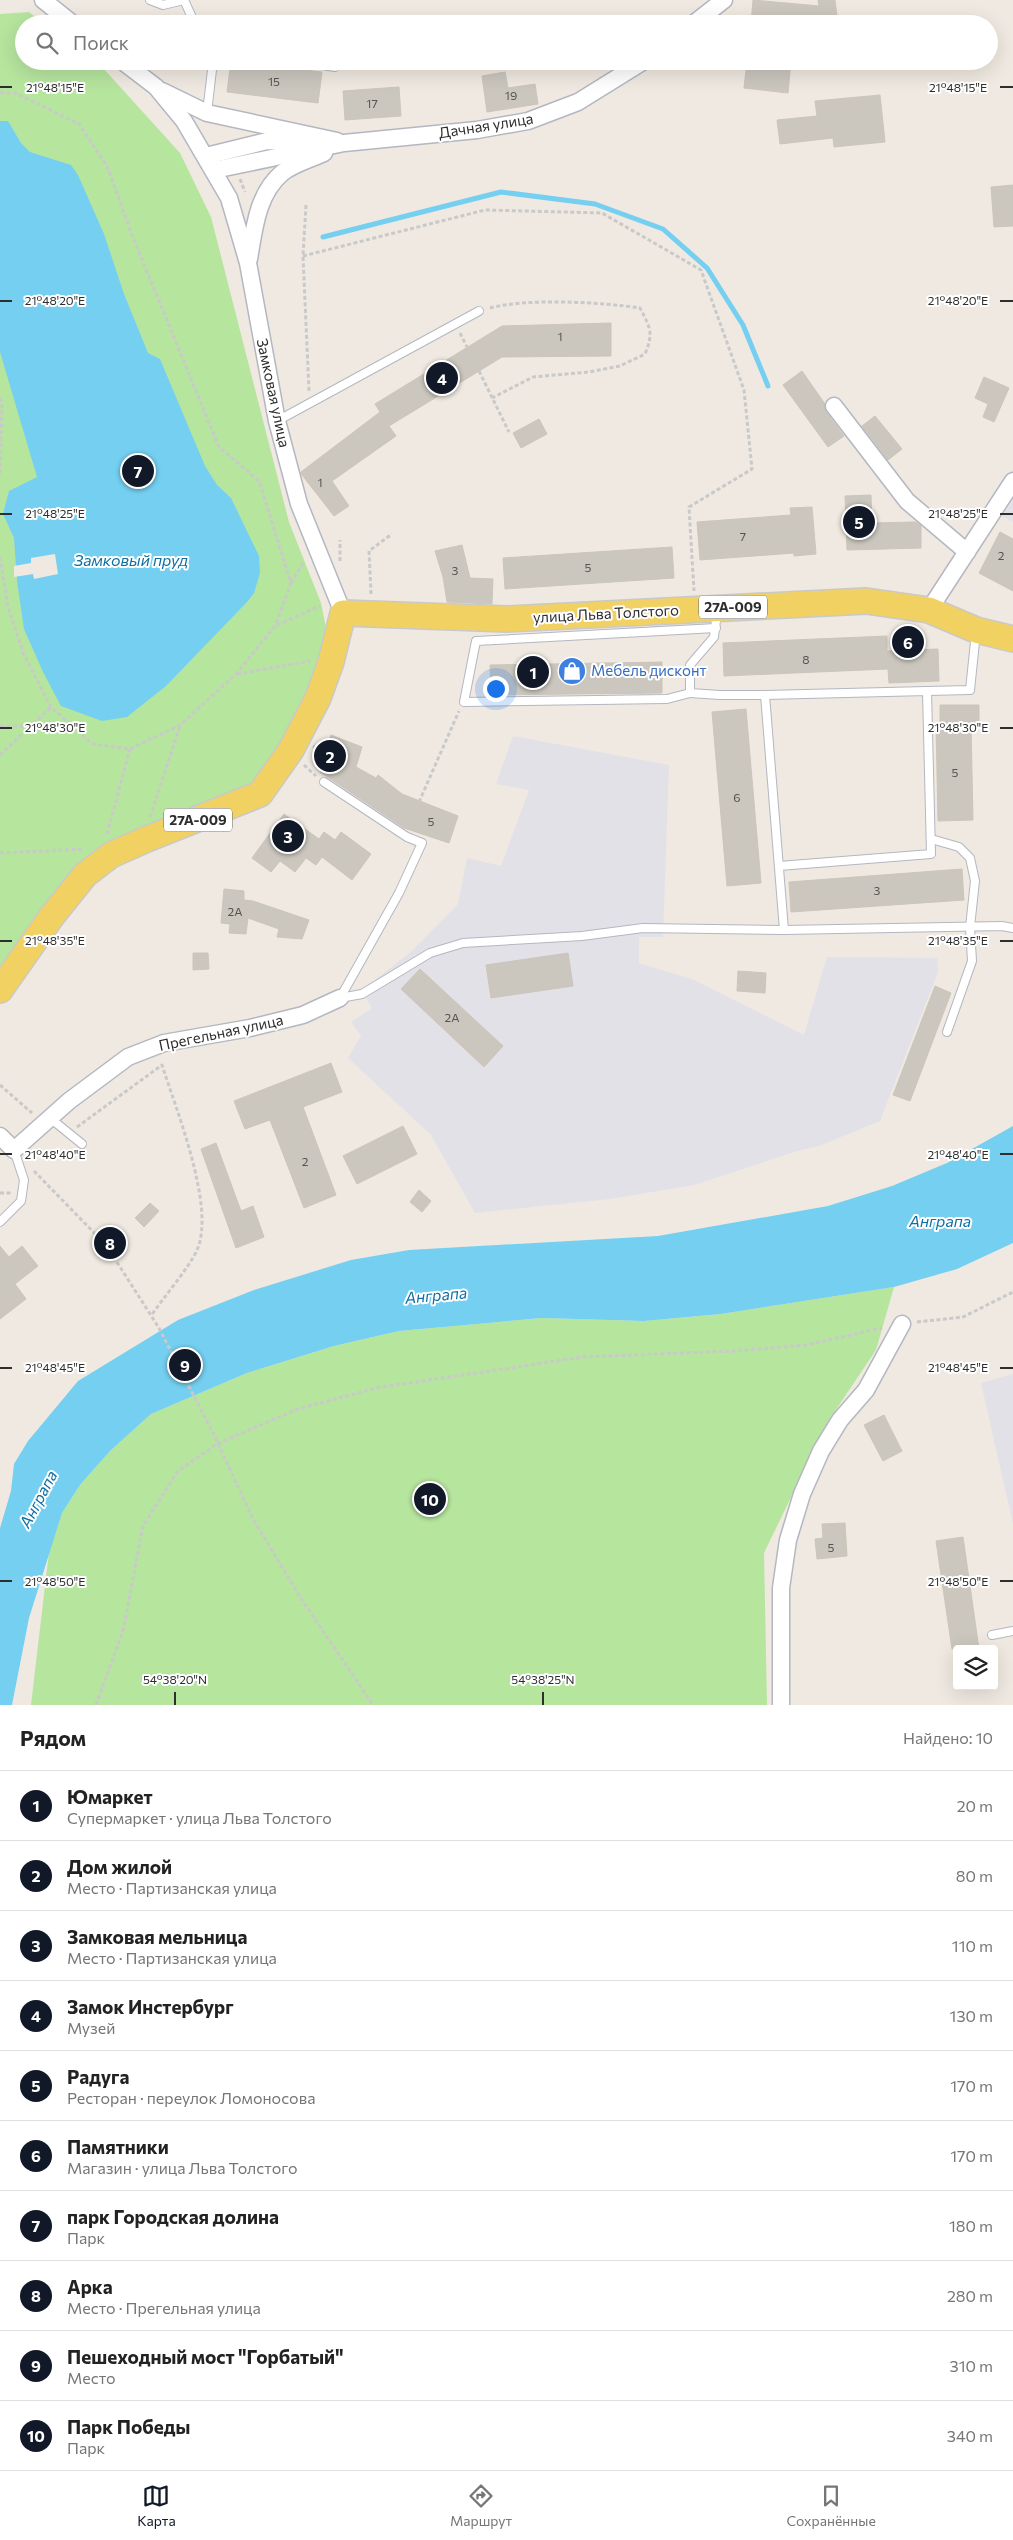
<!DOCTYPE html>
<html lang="ru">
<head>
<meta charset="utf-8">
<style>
	:root { --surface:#fff; --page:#f2f2f2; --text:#222; --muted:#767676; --line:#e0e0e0; --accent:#111827 }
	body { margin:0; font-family:Commissioner,sans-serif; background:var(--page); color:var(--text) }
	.controls { position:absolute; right:15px; bottom:15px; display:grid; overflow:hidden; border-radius:5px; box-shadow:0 5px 20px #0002 }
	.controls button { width:45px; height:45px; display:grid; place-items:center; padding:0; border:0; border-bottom:1px solid var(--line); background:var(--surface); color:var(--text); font:25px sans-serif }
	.you { position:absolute; left:495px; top:688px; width:18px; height:18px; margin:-12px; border:4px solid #fff; border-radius:50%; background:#1a73e8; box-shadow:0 0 0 8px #1a73e833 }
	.badge { display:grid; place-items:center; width:32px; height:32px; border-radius:50%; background:var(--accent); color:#fff; font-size:16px; font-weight:700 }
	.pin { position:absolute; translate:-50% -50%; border:2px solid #fff; box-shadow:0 1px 5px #0006 }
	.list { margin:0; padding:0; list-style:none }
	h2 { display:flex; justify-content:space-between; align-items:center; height:65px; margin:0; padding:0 20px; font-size:21px }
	h2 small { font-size:16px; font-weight:400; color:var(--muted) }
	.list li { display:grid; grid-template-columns:32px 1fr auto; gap:15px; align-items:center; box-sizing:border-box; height:70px; padding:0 20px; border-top:1px solid var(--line) }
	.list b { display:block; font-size:19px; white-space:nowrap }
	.list p { margin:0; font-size:16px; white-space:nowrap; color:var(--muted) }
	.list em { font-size:16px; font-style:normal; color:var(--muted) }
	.icon { flex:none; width:28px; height:28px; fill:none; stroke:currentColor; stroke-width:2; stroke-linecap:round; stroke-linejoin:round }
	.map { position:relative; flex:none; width:1013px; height:1705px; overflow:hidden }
	.search { position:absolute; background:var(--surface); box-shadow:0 5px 20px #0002; left:15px; right:15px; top:15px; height:55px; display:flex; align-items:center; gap:12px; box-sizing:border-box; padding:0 18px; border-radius:28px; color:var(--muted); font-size:19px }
	.sheet { height:765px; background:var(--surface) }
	nav { display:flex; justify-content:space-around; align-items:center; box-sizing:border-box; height:70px; border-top:1px solid var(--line); background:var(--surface); font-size:14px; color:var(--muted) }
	nav a { display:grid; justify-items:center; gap:2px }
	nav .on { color:var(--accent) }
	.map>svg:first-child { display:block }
	.industrial { fill:#e3e1e8 }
	.green { fill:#b6e59e }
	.water { fill:#75cff0 }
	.pier { fill:#efe9e1 }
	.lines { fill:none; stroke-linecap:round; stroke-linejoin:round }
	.stream { stroke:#75cff0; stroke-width:5 }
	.building { fill:#cbc7bf; stroke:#cbc5ba }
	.lane-casing { stroke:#b4b7c1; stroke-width:10 }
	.street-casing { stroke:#b4b7c1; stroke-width:19 }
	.primary-casing { stroke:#c9c9c9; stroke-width:28 }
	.path { stroke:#c9c9c9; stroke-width:3; stroke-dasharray:4 2.5; stroke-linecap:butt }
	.lane { stroke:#fff; stroke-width:8 }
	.street { stroke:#fff; stroke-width:16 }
	.primary { stroke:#f2d163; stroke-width:25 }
	.ticks { fill:none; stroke:#2e2e2e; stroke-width:2 }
	.labels { text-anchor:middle; stroke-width:4; stroke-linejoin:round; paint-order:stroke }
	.number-label { font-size:12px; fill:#555452 }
	.shield { fill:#fff; stroke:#6d6d6d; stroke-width:1 }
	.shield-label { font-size:14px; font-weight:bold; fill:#2e2e2e }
	.street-label { font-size:15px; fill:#2e2e2e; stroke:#fff }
	.shop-label { font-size:15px; fill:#366cbe; stroke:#fff; text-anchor:start }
	.water-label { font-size:16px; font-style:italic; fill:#0d6fa3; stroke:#fff }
	.ticks-label { font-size:12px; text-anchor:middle; fill:#2e2e2e; stroke:#fff; stroke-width:4; stroke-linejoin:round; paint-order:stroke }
</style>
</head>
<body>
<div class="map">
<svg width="1013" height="1705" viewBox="0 0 1013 1705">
	<rect width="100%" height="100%" fill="#efe9e1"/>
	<!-- industrial -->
	<g class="industrial">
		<path d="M1013 500V522L1002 516Z"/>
		<path d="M513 736 669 765 663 937H639V963L694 980 804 1035 827 957 937 958 938 972 880 1121 819 1146 797 1151 694 1185 610 1199 475 1213 431 1135 348 1058 361 1036 351 1022 372 1008 361 991 412 951 458 904 467 858 501 866 529 790 496 784Z"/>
		<path d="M1013 1374V1524L981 1383Z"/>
	</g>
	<!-- green -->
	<g class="green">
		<path d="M29 12 44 24H24V61H94L103 68 180 153 211 217 289 522 321 603 326 628 320 667 305 705 260 781 223 798 161 820 95 853 52 898 0 968V14Z"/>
		<path d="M894 1287 876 1350 827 1423 764 1553 767 1705H31L49 1552 62 1513 80 1485 110 1451 151 1414 247 1373 334 1346 399 1331 542 1318 644 1321 721 1314Z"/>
	</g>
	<!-- water -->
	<g class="water">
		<path d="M0 121H8L21 143 30 152 71 165 78 175 104 234 124 294 148 353 160 359 205 466 217 485 231 498 259 556 260 573 254 593 247 602 166 686 127 717 102 721 61 706 43 672 24 629 17 581 14 538 3 514 9 491 37 477 0 352Z"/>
		<path d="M1013 1126V1243L957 1269 894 1287 721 1314 644 1321 542 1318 399 1331 334 1346 247 1373 151 1414 110 1451 80 1485 62 1513 29 1618 12 1705H0V1528L11 1491 14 1464 28 1441 78 1381 178 1320 254 1290 351 1260 409 1250 658 1236 828 1206 892 1186 947 1163Z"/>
	</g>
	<!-- pier -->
	<path class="pier" d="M55 554 58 574 34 579 33 574 14 577V566L31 563V558Z"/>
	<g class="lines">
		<!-- stream -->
		<path class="stream" d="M323 237 501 192 595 204 663 229 707 268 743 325 768 386"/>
	</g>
	<!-- building -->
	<g class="building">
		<path d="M753 0 819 6 818 0H835L838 24H751Z"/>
		<path d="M231 61 322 72 318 103 227 92Z"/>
		<path d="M747 61H791L788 93 744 88Z"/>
		<path d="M505 72 508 88 535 84 538 104 487 112 482 76Z"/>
		<path d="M399 87 401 116 345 120 343 91Z"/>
		<path d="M880 95 885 142 834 147 833 138 780 144 777 120 817 116 815 101Z"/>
		<path d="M1013 185V226L994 227 991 187Z"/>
		<path d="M611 323V356L502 357 389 426 396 436 332 481 349 506 334 516 302 475 301 472 380 412 375 404 502 326Z"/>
		<path d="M802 371 825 404 826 412 844 436 828 447 783 385Z"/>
		<path d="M984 377 1009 388 994 422 983 417 988 404 975 398Z"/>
		<path d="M875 416 902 449 888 460 862 426Z"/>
		<path d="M539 419 547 434 521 448 513 433Z"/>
		<path d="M871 495 872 523 916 522 921 526V548L847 550 845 496Z"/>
		<path d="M812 507 816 554 794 556V553L700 560 697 522 791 515 790 508Z"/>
		<path d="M1000 532 1013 539V591L979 573Z"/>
		<path d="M462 545 470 578 493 579 492 604 447 602 443 577 435 551Z"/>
		<path d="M672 547 674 578 505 589 503 558Z"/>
		<path d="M887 636V651L938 649 939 681 889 683 888 669 724 676 723 643Z"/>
		<path d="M662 662V693L491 695 490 665Z"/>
		<path d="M940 705H979V724H971L973 820 938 821 936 725H940Z"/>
		<path d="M746 709 761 883 727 886 712 712Z"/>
		<path d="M331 735 362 747 356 767 376 778 378 775 402 794 458 816 449 843 404 828 320 772Z"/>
		<path d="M284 814 319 839 324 832 335 840 341 832 371 854 352 880 322 857 316 865 306 858 295 872 280 861 271 872 252 858Z"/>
		<path d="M962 869 964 900 791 912 789 882Z"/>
		<path d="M224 889 244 891V900L253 901 309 920 302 939 277 937 279 929 248 918 246 934 229 933 230 924 221 923Z"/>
		<path d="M193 953H208L209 969 193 970Z"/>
		<path d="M568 953 573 986 491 998 486 965Z"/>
		<path d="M420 969 503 1046 484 1067 401 989Z"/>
		<path d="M738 971 766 973 765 993 737 991Z"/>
		<path d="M935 986 951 993 910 1101 893 1095Z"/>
		<path d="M331 1063 342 1092 303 1107 336 1195 304 1208 270 1120 245 1129 234 1101Z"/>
		<path d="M403 1126 417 1154 357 1184 343 1156Z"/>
		<path d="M216 1143 241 1211 253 1206 264 1237 236 1248 201 1149Z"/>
		<path d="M419 1190 431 1201 422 1212 410 1202Z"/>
		<path d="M150 1203 159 1211 144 1227 135 1218Z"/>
		<path d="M0 1246 9 1257 22 1246 38 1266 15 1284 26 1299 0 1319Z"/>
		<path d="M884 1415 902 1451 883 1461 864 1425Z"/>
		<path d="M845 1523 847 1556 817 1559 815 1539 823 1538 822 1524Z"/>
		<path d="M963 1537 979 1649H952L936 1541Z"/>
	</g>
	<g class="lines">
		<defs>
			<g id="lane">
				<path d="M150 0 163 5 184 0"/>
				<path d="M184 0 195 24"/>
				<path d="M298 61 335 67"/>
				<path d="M207 113 213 61"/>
				<path d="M277 421 479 311"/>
				<path d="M717 612 714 637 690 665V693L720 695H765L784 930"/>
				<path d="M927 691 970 690 976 632"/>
				<path d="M690 693 667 699 464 702 476 641 716 628"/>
				<path d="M765 695 927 691 931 854 779 866"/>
				<path d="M324 782 407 837 422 843 399 893 340 998"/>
				<path d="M931 839 959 847 970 858 975 881 970 927 972 961 947 1032"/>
				<path d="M340 998 362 994 430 953 463 943 582 936 643 928 784 930 1002 926 1013 928"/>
				<path d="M50 1118 82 1144"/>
				<path d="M0 1222 21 1201 24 1180 14 1150"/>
				<path d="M992 1635 1013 1631"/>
			</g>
			<g id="street">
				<path d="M43 0 73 24"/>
				<path d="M693 24 724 0"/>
				<path d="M122 61 156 87 184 121 229 198 248 263 277 421 299 504 343 613"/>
				<path d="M162 91 207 113 337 141"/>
				<path d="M206 156 267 141 307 142"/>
				<path d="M214 170 344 143 477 130 528 121 578 102 644 61"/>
				<path d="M249 259C254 230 257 194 282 173 293 164 311 159 324 153"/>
				<path d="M834 406 907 501 967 552"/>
				<path d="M929 610 1013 481"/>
				<path d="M0 1136 14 1150 69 1101 128 1057 164 1043 250 1028 303 1015 340 998"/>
				<path d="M781 1705V1588L788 1540 802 1494 821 1451 840 1420 866 1390 902 1324"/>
			</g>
			<path id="primary" d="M0 990 52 916 85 875 111 855 147 839 260 794 291 750 318 698 331 662 343 613 507 619 866 601 929 610 976 630 1013 639"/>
		</defs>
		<!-- lane casing -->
		<use href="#lane" class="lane-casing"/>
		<!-- street casing -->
		<use href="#street" class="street-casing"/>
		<!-- primary casing -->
		<use href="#primary" class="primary-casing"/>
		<!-- path -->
		<g class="path">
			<path d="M0 93H15L79 124 107 166 132 235 219 447 259 481 291 583 275 626"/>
			<path d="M240 179 245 192"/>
			<path d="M306 205 303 256 309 391"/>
			<path d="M303 256 485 210 602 213 701 270 744 390 752 469 689 507 694 591"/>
			<path d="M490 308C527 298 601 302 640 308 650 327 654 333 645 354L620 366 589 372 533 377 492 398"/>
			<path d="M460 333 467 347"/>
			<path d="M479 371 509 432"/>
			<path d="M0 398 2 403 0 476"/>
			<path d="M0 557 8 607 24 655 51 707 93 744 130 749 180 725 236 674 275 626 320 606"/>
			<path d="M340 561V540"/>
			<path d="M291 583 303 563"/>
			<path d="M371 594 369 551 392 534"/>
			<path d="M237 674 310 661"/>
			<path d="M0 726H31"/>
			<path d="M313 746 326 753"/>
			<path d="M0 755 51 707"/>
			<path d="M304 765 316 776"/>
			<path d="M419 802 459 711"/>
			<path d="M150 817 180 726"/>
			<path d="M107 834 130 749"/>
			<path d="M0 853 84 849"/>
			<path d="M0 1085 32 1113"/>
			<path d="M77 1127 162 1065C176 1109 216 1208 197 1250 189 1268 163 1298 151 1316"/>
			<path d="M34 1171 106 1245 159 1328 215 1437 253 1519 302 1600 373 1705"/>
			<path d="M0 1193H12"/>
			<path d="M917 1322 963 1317 1013 1292"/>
			<path d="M96 1705 123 1631 143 1526 178 1471 217 1444 295 1410 376 1388 583 1357 733 1351 806 1345 882 1328"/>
		</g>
		<!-- lane -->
		<use href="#lane" class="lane"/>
		<!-- street -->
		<use href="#street" class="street"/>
		<!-- primary -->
		<use href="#primary" class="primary"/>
	</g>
	<!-- ticks -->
	<path class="ticks" d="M0 87H12M1000 87H1013M0 301H12M1000 301H1013M0 514H12M1000 514H1013M0 728H12M1000 728H1013M0 941H12M1000 941H1013M0 1154H12M1000 1154H1013M0 1368H12M1000 1368H1013M0 1581H12M1000 1581H1013M175 1692V1705M543 1692V1705"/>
	<!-- icons -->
	<defs>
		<symbol id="shop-disc" viewBox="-11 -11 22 22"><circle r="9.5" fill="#3f7fe0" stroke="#fff"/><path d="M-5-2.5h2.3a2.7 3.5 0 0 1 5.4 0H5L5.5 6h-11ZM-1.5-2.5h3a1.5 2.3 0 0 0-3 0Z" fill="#fff"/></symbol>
	</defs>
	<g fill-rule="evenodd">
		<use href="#shop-disc" x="556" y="655" width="32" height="32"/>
	</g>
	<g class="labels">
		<!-- number labels -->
		<g class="number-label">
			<text x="274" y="86">15</text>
			<text x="511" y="100">19</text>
			<text x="372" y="108">17</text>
			<text x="560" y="341">1</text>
			<text x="320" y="487">1</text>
			<text x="743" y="541">7</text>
			<text x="1001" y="560">2</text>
			<text x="588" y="572">5</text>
			<text x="455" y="575">3</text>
			<text x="806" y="664">8</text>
			<text x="955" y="777">5</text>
			<text x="737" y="802">6</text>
			<text x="431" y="826">5</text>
			<text x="877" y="895">3</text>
			<text x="235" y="916">2А</text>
			<text x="452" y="1022">2А</text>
			<text x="305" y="1166">2</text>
			<text x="831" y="1552">5</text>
		</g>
		<!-- shield labels -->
		<g class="shield">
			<rect x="699" y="595.5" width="68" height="23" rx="4"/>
			<rect x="164" y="808.5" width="68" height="23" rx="4"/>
		</g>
		<g class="shield-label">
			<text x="733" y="612">27А-009</text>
			<text x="198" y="825">27А-009</text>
		</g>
		<!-- street labels -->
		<g class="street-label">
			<text transform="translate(486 126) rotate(-9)" y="5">Дачная улица</text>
			<text transform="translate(273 393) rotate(78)" y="5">Замковая улица</text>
			<text transform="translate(606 614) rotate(-3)" y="5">улица Льва Толстого</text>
			<text transform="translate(221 1033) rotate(-12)" y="5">Прегельная улица</text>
		</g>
		<!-- shop labels -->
		<g class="shop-label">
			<text x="591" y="676">Мебель дисконт</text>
		</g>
		<!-- water labels -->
		<g class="water-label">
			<text x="131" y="566">Замковый пруд</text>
			<text x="940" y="1227">Анграпа</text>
			<text transform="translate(436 1295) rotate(-5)" y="6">Анграпа</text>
			<text transform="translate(38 1499) rotate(-62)" y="6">Анграпа</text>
		</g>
	</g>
	<g class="ticks-label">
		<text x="958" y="92">21°48'15"E</text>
		<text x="55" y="92">21°48'15"E</text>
		<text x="958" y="305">21°48'20"E</text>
		<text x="55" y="305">21°48'20"E</text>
		<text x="958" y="518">21°48'25"E</text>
		<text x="55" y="518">21°48'25"E</text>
		<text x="958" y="732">21°48'30"E</text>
		<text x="55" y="732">21°48'30"E</text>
		<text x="55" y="945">21°48'35"E</text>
		<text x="958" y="945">21°48'35"E</text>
		<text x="55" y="1159">21°48'40"E</text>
		<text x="958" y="1159">21°48'40"E</text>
		<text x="958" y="1372">21°48'45"E</text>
		<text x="55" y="1372">21°48'45"E</text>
		<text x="55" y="1586">21°48'50"E</text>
		<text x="958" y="1586">21°48'50"E</text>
		<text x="175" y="1684">54°38'20"N</text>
		<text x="543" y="1684">54°38'25"N</text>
	</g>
</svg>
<div class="controls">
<button><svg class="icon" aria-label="layers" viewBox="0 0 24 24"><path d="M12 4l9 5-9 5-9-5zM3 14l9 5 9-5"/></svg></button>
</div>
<div class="you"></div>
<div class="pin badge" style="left:533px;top:672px">1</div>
<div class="pin badge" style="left:330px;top:756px">2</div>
<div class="pin badge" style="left:288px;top:836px">3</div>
<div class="pin badge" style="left:442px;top:378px">4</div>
<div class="pin badge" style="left:859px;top:522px">5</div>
<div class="pin badge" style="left:908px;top:642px">6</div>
<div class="pin badge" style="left:138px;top:471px">7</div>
<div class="pin badge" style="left:110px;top:1243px">8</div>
<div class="pin badge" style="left:185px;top:1365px">9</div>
<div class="pin badge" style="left:430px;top:1499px">10</div>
<div class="search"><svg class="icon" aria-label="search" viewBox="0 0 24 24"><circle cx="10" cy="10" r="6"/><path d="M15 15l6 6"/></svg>Поиск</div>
</div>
<section class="sheet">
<h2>Рядом<small>Найдено: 10</small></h2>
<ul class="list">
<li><span class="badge">1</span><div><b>Юмаркет</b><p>Супермаркет · улица Льва Толстого</p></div><em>20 m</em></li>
<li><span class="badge">2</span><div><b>Дом жилой</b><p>Место · Партизанская улица</p></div><em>80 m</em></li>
<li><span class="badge">3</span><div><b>Замковая мельница</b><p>Место · Партизанская улица</p></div><em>110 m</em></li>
<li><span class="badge">4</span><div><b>Замок Инстербург</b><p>Музей</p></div><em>130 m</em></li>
<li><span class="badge">5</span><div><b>Радуга</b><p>Ресторан · переулок Ломоносова</p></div><em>170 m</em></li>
<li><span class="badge">6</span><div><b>Памятники</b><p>Магазин · улица Льва Толстого</p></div><em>170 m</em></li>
<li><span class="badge">7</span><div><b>парк Городская долина</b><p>Парк</p></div><em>180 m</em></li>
<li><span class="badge">8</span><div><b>Арка</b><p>Место · Прегельная улица</p></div><em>280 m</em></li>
<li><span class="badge">9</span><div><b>Пешеходный мост &quot;Горбатый&quot;</b><p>Место</p></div><em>310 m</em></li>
<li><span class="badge">10</span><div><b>Парк Победы</b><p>Парк</p></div><em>340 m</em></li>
</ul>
</section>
<nav>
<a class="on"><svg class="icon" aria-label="map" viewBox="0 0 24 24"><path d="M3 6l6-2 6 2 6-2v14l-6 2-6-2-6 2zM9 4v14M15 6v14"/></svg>Карта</a>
<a><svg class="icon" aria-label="directions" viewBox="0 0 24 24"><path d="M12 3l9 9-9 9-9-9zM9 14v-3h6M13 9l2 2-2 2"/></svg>Маршрут</a>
<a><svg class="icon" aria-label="saved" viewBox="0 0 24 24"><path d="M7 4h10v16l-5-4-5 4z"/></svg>Сохранённые</a>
</nav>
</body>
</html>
